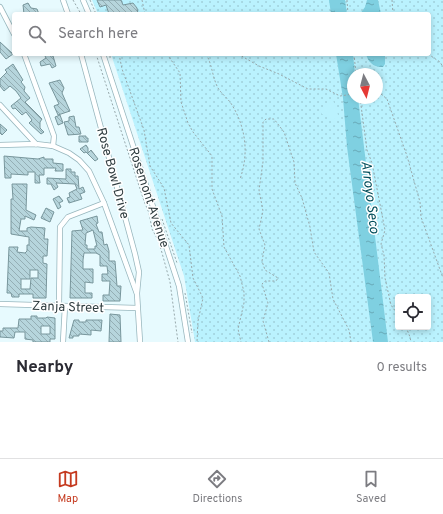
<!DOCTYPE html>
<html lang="en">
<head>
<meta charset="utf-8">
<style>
	:root { --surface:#fff; --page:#f2f2f3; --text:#2b2b33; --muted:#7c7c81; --line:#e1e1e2; --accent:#c53a1f }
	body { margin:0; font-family:Overpass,sans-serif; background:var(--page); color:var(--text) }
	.controls { position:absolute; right:12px; bottom:12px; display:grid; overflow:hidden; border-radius:4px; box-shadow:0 2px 6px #0003 }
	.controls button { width:36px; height:36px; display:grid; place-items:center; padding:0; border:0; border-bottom:1px solid var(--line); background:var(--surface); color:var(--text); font:20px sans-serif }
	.compass { position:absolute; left:347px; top:68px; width:36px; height:36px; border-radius:50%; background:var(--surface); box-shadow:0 2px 6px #0003; rotate:173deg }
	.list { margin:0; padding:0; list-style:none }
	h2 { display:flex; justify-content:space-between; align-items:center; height:52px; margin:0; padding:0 16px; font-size:17px }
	h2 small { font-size:13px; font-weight:400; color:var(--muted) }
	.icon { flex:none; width:22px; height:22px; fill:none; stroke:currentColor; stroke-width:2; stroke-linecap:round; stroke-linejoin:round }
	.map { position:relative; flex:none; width:443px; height:342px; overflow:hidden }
	.search { position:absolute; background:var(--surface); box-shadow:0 2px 6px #0003; left:12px; right:12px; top:12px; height:44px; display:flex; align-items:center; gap:10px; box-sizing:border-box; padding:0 14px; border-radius:4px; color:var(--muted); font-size:15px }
	.sheet { height:116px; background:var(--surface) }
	nav { display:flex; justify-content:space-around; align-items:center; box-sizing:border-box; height:56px; border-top:1px solid var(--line); background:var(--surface); font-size:11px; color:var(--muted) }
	nav a { display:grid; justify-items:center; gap:2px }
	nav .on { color:var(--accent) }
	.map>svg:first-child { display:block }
	.grass { fill:url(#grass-dots); fill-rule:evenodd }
	.park { fill:#baf2fe }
	.water { fill:url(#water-ripples) }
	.building { fill:url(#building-back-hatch); stroke:#78969c; fill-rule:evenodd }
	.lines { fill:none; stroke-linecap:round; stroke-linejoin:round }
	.minor-casing { stroke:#97b6bd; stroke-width:6 }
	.path { stroke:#97a8ab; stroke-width:1; stroke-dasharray:2 2; stroke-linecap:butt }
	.minor { stroke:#fff; stroke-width:4.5 }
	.labels { text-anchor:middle; stroke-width:3; stroke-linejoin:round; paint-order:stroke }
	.street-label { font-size:13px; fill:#303d40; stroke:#fff }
	.water-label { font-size:14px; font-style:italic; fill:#014d5a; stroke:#fff }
</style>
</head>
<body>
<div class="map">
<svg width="443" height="342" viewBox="0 0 443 342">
	<defs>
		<pattern id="grass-dots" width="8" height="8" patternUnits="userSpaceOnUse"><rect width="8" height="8" fill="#baf2fe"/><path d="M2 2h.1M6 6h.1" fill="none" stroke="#a0d0db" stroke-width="1.8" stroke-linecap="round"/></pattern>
		<pattern id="water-ripples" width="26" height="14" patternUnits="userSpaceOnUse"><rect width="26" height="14" fill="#7fd0e1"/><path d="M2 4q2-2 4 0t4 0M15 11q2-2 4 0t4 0" fill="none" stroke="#68aab8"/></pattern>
		<pattern id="building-back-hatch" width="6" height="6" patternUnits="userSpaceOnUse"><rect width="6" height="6" fill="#b6d5dc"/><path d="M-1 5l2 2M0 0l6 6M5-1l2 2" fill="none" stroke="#94aeb4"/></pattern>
	</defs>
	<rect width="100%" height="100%" fill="#e7fafe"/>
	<!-- grass -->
	<path class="grass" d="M92 0H443V342H195L184 276 111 54H429V14H98ZM353 74H377V98H353ZM398 297H428V327H398Z"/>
	<!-- park -->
	<path class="park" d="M333 100 338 115 337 118 332 120 322 114 320 111 329 101Z"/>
	<!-- water -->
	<g class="water">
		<path d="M329 0H345L347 14H331Z"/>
		<path d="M367 0H378L381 14H360L365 7Z"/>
		<path d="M336 54H353L355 74H353V98H358L388 342H373L347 147 343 98Z"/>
		<path d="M366 54H385V64L383 67C374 68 368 62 366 54Z"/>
	</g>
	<!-- building -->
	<g class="building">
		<path d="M97 0H121L123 5 133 3 137 8 138 14H109L106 5 100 7Z"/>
		<path d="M28 3 31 8 37 9 39 14H24L23 5Z"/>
		<path d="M0 42 13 54 6 59 0 52Z"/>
		<path d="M44 54 53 56 56 66 52 68 50 64 41 66 40 62 46 58Z"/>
		<path d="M13 64 23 80 21 82 25 87 24 91 30 98 25 102 42 119 40 122V128L44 132 41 134 29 123 32 120 26 112 22 115 15 108 13 109 11 106 21 98 16 91 10 86 4 91 0 86V79L7 72 5 70Z"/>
		<path d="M60 80 64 88 62 93 70 111 58 115 54 106 59 104 49 83Z"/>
		<path d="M60 115 63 123 58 125 55 117Z"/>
		<path d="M74 116 76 127H79L81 134 68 135 64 122 69 121V117Z"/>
		<path d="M0 124 7 130 2 135 0 133Z"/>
		<path d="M79 136H86V138H88V142H79Z"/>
		<path d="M86 145 88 148V153L91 150 98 159 95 161 86 152 84 153 80 149Z"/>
		<path d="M4 156 38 159 44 157V159H53V163L63 164V171H55L56 168H44V175H39L40 183H35V172H28V175L11 174V178H5Z"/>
		<path d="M66 169H71V172H75V176H78L79 189 83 187 85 192 80 194 82 199 69 203 67 198 70 197 69 193 77 189 75 184 56 183 58 187 54 190 51 184H47V178L66 179Z"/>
		<path d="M12 184H27L26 210 36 215 34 220 25 216V219H21L19 231H27V228L31 227 45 228 44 239H48L47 256H43V263L47 264 46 298H33V294H19V297H12L11 293H7L9 247H18L17 252 25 253 27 251V245H29V237L11 234V199H13ZM30 270H38V278H31L30 289H21V279H30Z"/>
		<path d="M59 196 63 201 59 203 61 207 58 209 53 199Z"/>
		<path d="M46 208 54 212 50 222 41 218Z"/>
		<path d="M97 216 98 223 96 224 99 232H102L104 245 107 244 109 251V261H115L117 286H121L120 301H103V295H109L110 281H102V274H108L107 266H100V255L96 253H84L83 260V269H93V283L85 282V293H92V298H70L72 231 83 230 80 221ZM93 230 97 246H95V249H87V245H85L86 233Z"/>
		<path d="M110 314 120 315 121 342H109Z"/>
		<path d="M31 316H37V318H46L47 317 55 318V339H50V342H33V340L25 339V332H15L14 338 0 337V331H3V328H18L19 319H31ZM41 326H50V334H41Z"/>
		<path d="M74 320H79V322H86V320H102L101 331 91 330V335L79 334V336H73V338H69Z"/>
	</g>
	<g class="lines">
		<defs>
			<g id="minor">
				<path d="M63 0 68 14"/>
				<path d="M83 0 89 14"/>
				<path d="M0 7 14 34"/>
				<path d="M24 54 54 136 53 146"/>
				<path d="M81 54 135 254 139 272 137 293"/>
				<path d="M103 54 179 286 188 342"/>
				<path d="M0 105 36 144"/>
				<path d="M0 145 36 144 53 146 69 153 79 160 89 171 104 203 137 294 140 342"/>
				<path d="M0 304 137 308"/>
				<path d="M59 306 60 227 68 217 104 203"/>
				<path d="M63 342 65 306"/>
			</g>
		</defs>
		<!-- minor casing -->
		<use href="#minor" class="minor-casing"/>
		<!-- path -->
		<g class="path">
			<path d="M73 0 81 14"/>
			<path d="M90 0 96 14"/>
			<path d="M142 0 145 14"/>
			<path d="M347 0 348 14"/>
			<path d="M392 0 393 14"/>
			<path d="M96 54 144 201 149 213 152 229 159 242 170 282 178 342"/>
			<path d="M119 54 122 69 144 130 150 166 164 188 171 223 189 245 193 278 203 298 198 321 197 342"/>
			<path d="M167 54 180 73 181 102 188 123 193 132 212 156V189L222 216 224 247 240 276 244 292V303L238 329 241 342"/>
			<path d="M206 54C212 64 212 75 217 86 220 93 228 98 232 105 246 128 249 154 240 179"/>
			<path d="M238 54 259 66 279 74 308 89H326L340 96 353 94"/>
			<path d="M354 54 356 74"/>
			<path d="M428 54 440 62 443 67"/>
			<path d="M110 58V54"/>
			<path d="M377 94H381L387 99 407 156 420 202 421 217 443 278"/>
			<path d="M360 98 367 150 372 163 385 230 381 244 384 255 385 278 391 305 398 315"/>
			<path d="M162 219 177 263"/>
			<path d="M185 293 192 333"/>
			<path d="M406 327 410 337 411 342"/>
			<path d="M269 342 263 321 268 303 262 284 265 281H276L278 278 265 270 262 261 265 245 259 229 263 211 259 190 263 162V122L266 119H274L284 132 294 162 295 183 302 198 310 227 314 252 329 273 333 299 349 330 351 342"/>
		</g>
		<!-- minor -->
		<use href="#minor" class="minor"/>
	</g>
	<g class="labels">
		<!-- street labels -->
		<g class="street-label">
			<text transform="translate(114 173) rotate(75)" y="5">Rose Bowl Drive</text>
			<text transform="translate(150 197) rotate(72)" y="5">Rosemont Avenue</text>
			<text transform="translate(68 306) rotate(2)" y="5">Zanja Street</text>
		</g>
		<!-- water labels -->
		<g class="water-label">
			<text transform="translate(371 197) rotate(83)" y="5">Arroyo Seco</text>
		</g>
	</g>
</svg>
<div class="controls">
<button><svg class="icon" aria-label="locate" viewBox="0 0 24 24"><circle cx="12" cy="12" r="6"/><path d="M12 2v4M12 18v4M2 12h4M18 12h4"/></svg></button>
</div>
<svg class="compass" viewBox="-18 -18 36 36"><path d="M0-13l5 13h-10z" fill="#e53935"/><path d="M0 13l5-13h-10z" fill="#7c7c81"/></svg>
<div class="search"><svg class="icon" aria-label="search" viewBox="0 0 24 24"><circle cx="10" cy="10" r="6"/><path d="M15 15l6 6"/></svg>Search here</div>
</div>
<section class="sheet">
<h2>Nearby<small>0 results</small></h2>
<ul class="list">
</ul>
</section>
<nav>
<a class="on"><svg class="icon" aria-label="map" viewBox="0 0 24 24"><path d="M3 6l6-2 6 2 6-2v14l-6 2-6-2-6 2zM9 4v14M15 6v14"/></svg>Map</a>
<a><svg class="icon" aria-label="directions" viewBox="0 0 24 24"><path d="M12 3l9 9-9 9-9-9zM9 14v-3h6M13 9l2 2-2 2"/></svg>Directions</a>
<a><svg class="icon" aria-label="saved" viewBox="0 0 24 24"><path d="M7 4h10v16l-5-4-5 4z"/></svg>Saved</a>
</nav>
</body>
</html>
